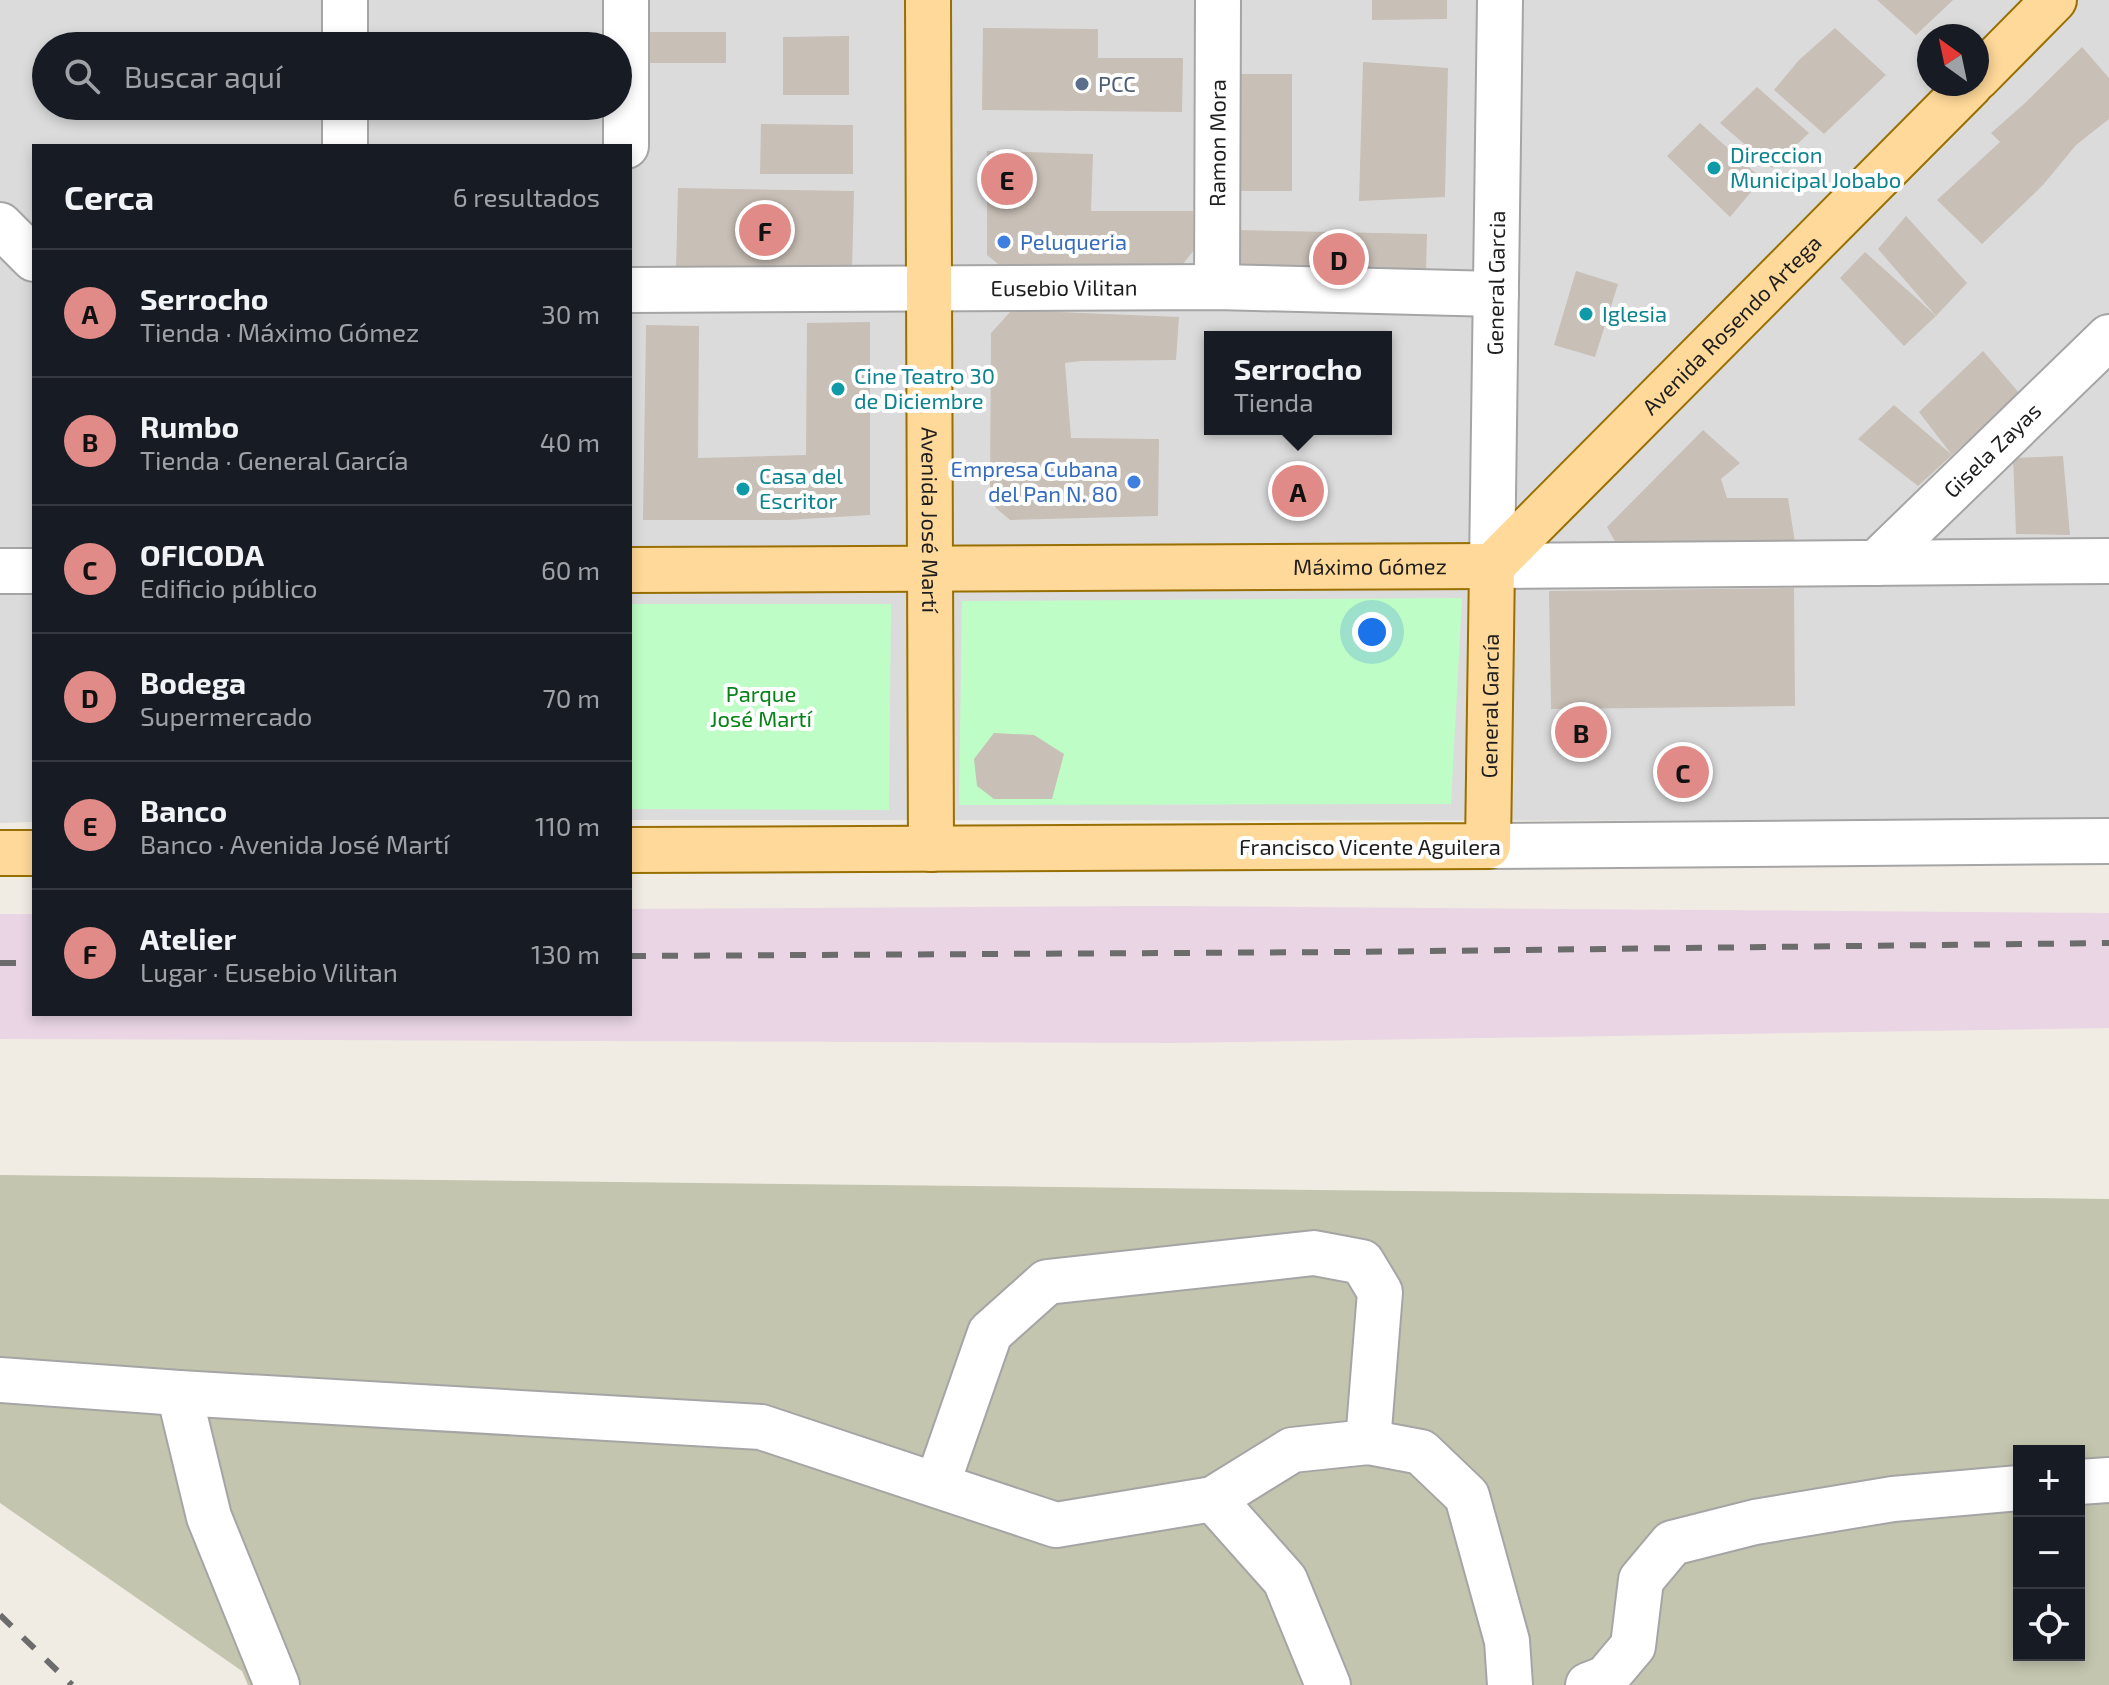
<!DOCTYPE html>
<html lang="es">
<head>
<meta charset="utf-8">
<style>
	:root { --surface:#171b24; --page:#242831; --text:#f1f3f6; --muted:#9ea1a6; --line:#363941; --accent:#e08b87 }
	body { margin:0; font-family:"Exo 2",sans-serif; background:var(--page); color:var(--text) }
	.controls { position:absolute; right:24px; bottom:24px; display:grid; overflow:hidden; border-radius:0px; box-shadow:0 4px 12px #0003 }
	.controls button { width:72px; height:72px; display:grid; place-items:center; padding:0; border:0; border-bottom:2px solid var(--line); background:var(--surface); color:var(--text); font:40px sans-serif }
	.compass { position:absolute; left:1917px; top:24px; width:72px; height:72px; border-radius:50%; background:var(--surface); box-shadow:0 4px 12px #0003; rotate:327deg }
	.you { position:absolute; left:1372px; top:632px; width:28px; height:28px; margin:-20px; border:6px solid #fff; border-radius:50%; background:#1a73e8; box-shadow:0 0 0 12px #1a73e833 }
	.badge { display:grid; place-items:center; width:52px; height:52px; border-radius:50%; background:var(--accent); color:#111; font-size:26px; font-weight:700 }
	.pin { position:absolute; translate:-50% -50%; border:4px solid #fff; box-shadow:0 2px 8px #0006 }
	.popup { position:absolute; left:1204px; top:331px; width:188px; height:104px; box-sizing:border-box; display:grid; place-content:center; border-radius:0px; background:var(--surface); filter:drop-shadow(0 2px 6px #0005); font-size:26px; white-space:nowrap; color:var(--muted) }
	.popup b { font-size:30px; color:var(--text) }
	.popup::after { content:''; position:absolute; left:50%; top:100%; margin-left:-16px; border:16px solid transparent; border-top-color:var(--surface) }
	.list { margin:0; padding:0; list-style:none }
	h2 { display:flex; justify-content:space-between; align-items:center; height:104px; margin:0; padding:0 32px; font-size:34px }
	h2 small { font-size:26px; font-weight:400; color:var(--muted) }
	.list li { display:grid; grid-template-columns:52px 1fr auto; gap:24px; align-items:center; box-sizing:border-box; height:128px; padding:0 32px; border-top:2px solid var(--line) }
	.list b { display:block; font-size:30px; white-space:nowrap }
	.list p { margin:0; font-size:26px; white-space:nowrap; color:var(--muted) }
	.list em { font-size:26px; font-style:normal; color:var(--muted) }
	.icon { flex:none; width:44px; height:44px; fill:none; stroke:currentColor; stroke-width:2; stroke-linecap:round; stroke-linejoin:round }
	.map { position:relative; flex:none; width:2109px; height:1685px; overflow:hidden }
	.search { position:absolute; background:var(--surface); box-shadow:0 4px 12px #0003; left:32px; top:32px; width:600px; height:88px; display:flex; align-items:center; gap:20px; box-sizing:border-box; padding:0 28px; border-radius:44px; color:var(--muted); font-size:30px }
	.panel { position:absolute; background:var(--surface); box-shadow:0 4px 12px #0003; left:32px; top:144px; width:600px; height:872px; border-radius:0px }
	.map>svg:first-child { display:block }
	.residential { fill:#dcdbdb; fill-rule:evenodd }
	.industrial { fill:#e9d5e4 }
	.construction { fill:#c3c5ae; fill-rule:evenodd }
	.park { fill:#befdc6 }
	.building { fill:#c8bfb6 }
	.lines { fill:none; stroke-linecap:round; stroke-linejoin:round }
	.minor-casing { stroke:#a5a5a5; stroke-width:48 }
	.major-casing { stroke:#986f00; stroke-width:48 }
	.minor { stroke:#fff; stroke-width:44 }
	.major { stroke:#ffd999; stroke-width:44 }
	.rail { stroke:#6c6c6c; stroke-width:6; stroke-dasharray:16 16; stroke-linecap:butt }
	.service-dot { fill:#5c6f8a; stroke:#fff; stroke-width:3 }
	.culture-dot { fill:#0f9aa8; stroke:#fff; stroke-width:3 }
	.shop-dot { fill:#3f7fe0; stroke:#fff; stroke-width:3 }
	.labels { text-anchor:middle; stroke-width:8; stroke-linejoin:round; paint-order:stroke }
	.service-label { font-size:22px; fill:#4e5e75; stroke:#fff; text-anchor:start }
	.street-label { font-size:22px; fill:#1e1e1e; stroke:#fff }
	.culture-label { font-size:22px; fill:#0d838f; stroke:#fff; text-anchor:start }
	.shop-label { font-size:22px; fill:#366cbe; stroke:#fff; text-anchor:start }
	.park-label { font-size:22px; fill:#058317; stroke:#fff }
</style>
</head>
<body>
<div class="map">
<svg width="2109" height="1685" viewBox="0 0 2109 1685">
	<rect width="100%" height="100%" fill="#f0ece3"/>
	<!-- residential -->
	<path class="residential" d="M0 0H2109V821L630 820V146H34V822L0 823ZM1929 36H1977V84H1929ZM46 46H618V106H46ZM1210 337H1386V429H1210Z"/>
	<!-- industrial -->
	<path class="industrial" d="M1160 906 2109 913V1028L1174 1043 0 1039V914H34V1014H630V909Z"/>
	<!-- construction -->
	<path class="construction" d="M0 1175 2109 1199V1685H248L242 1671 0 1503ZM2019 1451H2079V1655H2019Z"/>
	<!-- park -->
	<g class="park">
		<path d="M1462 598 1451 804 959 805 962 601Z"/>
		<path d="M630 604H891L889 810 630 809Z"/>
	</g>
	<!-- building -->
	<g class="building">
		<path d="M1372 0H1447V19L1372 20Z"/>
		<path d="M1877 0H1953L1916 35Z"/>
		<path d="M983 28 1098 29V58H1183L1182 112 982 110Z"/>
		<path d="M1835 28 1886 75 1824 134 1774 90 1799 60Z"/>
		<rect x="649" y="32" width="77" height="31"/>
		<path d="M849 36V95H783V37Z"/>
		<path d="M2082 47 2109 78V119L2076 145 2043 185 1982 244 1937 200 2000 142 1991 133 2025 103Z"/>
		<path d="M1363 62 1448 68 1445 197 1359 201Z"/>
		<path d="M1235 74H1292V191H1234Z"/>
		<path d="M1757 87 1809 133 1772 168 1720 123Z"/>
		<path d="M1700 123 1762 179 1730 217 1667 156Z"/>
		<path d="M761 124 853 125V174H760Z"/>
		<path d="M987 151 1093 154 1091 211H1193L1194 250 1179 269 1003 268 987 255Z"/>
		<path d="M678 188 854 191 852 271 676 268Z"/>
		<path d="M1906 216 1967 283 1936 316 1878 249Z"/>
		<path d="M1234 230 1427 234 1426 272 1233 270Z"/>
		<path d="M1865 252 1936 316 1904 346 1840 278Z"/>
		<path d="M1576 271 1618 284 1595 357 1554 345Z"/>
		<path d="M1012 310 1179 317 1176 360 1081 361 1065 363 1071 438 1159 439 1158 516 1010 520 996 508 990 492 991 333Z"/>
		<path d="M870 322V515L788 520H643L646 325 699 326 698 458 806 455 807 323Z"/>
		<path d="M1983 351 2020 394 1952 455 1919 412Z"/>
		<path d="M1894 405 1952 455 1918 486 1858 439Z"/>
		<path d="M1703 430 1740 463 1721 479 1727 498H1788L1795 542 1617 545 1607 527Z"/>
		<path d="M2063 456 2070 535 2016 534 2013 458Z"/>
		<path d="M1794 588 1795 706 1551 709 1549 591Z"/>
		<path d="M994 733 1034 735 1064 754 1052 799H994L977 786 974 759Z"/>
	</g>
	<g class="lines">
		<defs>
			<g id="minor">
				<path d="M345 0V46"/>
				<path d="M626 0V146"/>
				<path d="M1500 0 1492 566 2109 561"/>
				<path d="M345 106V146"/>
				<path d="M0 225 34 259"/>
				<path id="s1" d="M1217 287 1218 0"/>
				<path id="s2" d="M630 290 1217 287 1496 294"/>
				<path id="s3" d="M1876 563 2109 337"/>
				<path d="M0 571H34"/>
				<path d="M1488 846 2109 841"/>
				<path d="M0 1380 179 1393 761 1427 1056 1525 1213 1499 1292 1450 1368 1442 1421 1452 1467 1496 1507 1641 1510 1685"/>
				<path d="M179 1393 209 1517 277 1685"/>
				<path d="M2079 1482 2109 1480"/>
				<path d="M937 1485 990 1333 1047 1282 1314 1253 1362 1262 1380 1292 1368 1442"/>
				<path d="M1213 1499 1285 1580 1328 1685"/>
				<path d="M1588 1685 1606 1678 1633 1646 1641 1580 1672 1543 1755 1522 1893 1499 2019 1488"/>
			</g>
			<g id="major">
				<path id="s4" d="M928 0 931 849"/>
				<path d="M1977 78 2054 0"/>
				<path id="s5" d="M1492 566 1971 84"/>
				<path id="s6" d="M630 570 1492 566"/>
				<path id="s7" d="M630 850 1488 846 1492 566"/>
				<path d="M0 853H34"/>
			</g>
		</defs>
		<!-- minor casing -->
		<use href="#minor" class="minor-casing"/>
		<!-- major casing -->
		<use href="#major" class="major-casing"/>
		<!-- minor -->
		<use href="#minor" class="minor"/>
		<!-- major -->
		<use href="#major" class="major"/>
		<!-- rail -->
		<g class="rail">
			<path d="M630 956 1347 952 2109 943"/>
			<path d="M0 963H34"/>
			<path d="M0 1615 72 1685"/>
		</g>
	</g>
	<!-- markers -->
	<circle class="service-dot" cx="1082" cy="84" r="8"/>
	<g class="culture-dot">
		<circle cx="1714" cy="168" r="8"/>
		<circle cx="1586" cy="314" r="8"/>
		<circle cx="838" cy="389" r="8"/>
		<circle cx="743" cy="489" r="8"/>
	</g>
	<g class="shop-dot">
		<circle cx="1004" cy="242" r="8"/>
		<circle cx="1134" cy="482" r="8"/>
	</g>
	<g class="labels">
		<!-- service labels -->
		<g class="service-label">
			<text x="1098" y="92">PCC</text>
		</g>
		<!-- street labels -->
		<g class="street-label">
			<text dy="8" stroke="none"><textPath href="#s1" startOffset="144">Ramon Mora</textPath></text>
			<text transform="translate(1496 283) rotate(-89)" y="8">General Garcia</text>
			<text dy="8" stroke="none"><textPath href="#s2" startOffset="434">Eusebio Vilitan</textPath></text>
			<text dy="8" stroke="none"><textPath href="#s5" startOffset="340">Avenida Rosendo Artega</textPath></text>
			<text dy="8" stroke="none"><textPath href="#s3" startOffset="162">Gisela Zayas</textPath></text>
			<text dy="8" stroke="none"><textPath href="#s4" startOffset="520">Avenida José Martí</textPath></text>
			<text dy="8" stroke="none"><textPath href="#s6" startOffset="740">Máximo Gómez</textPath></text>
			<text dy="8" stroke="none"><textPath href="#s7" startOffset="998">General García</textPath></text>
			<text x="1370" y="855">Francisco Vicente Aguilera</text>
		</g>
		<!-- culture labels -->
		<g class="culture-label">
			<text x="1730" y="163">Direccion<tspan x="1730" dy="25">Municipal Jobabo</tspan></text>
			<text x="1602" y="322">Iglesia</text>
			<text x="854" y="384">Cine Teatro 30<tspan x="854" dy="25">de Diciembre</tspan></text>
			<text x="759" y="484">Casa del<tspan x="759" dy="25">Escritor</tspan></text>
		</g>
		<!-- shop labels -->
		<g class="shop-label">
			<text x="1020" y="250">Peluqueria</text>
			<text x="1118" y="477" text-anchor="end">Empresa Cubana<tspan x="1118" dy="25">del Pan N. 80</tspan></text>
		</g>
		<!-- park labels -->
		<g class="park-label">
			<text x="761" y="702">Parque<tspan x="761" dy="25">José Martí</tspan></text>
		</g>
	</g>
</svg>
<div class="controls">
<button>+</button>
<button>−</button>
<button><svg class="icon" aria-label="locate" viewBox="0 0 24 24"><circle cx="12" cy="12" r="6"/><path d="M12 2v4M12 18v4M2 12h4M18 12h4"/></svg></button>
</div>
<svg class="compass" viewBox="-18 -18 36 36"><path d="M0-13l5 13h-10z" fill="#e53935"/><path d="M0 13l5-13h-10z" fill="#9ea1a6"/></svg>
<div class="you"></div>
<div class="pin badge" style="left:1298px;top:491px">A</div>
<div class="popup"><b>Serrocho</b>Tienda</div>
<div class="pin badge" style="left:1581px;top:732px">B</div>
<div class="pin badge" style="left:1683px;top:772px">C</div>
<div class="pin badge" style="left:1339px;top:259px">D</div>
<div class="pin badge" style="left:1007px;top:179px">E</div>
<div class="pin badge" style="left:765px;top:230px">F</div>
<div class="search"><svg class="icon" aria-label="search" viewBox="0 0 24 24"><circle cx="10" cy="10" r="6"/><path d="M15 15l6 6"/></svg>Buscar aquí</div>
<section class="panel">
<h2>Cerca<small>6 resultados</small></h2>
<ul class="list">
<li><span class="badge">A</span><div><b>Serrocho</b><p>Tienda · Máximo Gómez</p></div><em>30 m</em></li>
<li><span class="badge">B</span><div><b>Rumbo</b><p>Tienda · General García</p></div><em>40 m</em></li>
<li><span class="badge">C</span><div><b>OFICODA</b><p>Edificio público</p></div><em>60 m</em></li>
<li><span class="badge">D</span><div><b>Bodega</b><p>Supermercado</p></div><em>70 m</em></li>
<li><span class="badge">E</span><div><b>Banco</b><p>Banco · Avenida José Martí</p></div><em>110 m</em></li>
<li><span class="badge">F</span><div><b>Atelier</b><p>Lugar · Eusebio Vilitan</p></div><em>130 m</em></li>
</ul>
</section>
</div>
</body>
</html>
